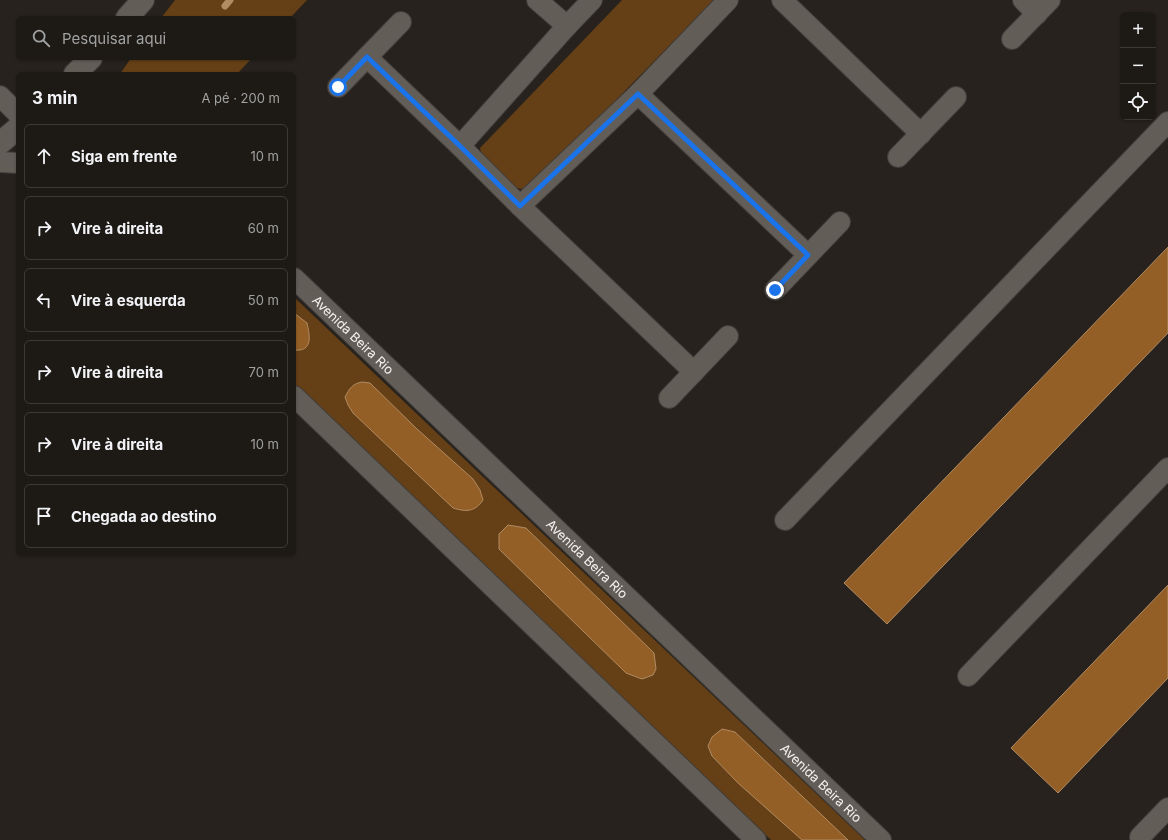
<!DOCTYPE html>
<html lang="pt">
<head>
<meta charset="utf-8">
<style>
	:root { --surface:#1d1a16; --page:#2a2723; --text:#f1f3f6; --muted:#a0a1a1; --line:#3b3835 }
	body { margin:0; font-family:Inter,sans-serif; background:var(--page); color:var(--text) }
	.controls { position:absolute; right:12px; top:12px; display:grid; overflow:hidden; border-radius:6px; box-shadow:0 1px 3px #0004 }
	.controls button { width:36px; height:36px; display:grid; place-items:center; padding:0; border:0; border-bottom:1px solid var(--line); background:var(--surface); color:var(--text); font:20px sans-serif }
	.stop { position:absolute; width:12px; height:12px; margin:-9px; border:3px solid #1a73e8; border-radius:50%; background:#fff }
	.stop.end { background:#1a73e8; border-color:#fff; box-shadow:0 1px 4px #0008 }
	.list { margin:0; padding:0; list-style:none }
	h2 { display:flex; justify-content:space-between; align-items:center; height:52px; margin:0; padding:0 16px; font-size:17px }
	h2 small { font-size:13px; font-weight:400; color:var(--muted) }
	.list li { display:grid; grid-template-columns:26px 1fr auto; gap:12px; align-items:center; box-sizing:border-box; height:64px; margin:0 8px 8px; padding:0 8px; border:1px solid var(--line); border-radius:6px }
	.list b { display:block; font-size:15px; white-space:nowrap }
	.list em { font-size:13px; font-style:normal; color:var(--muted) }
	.icon { flex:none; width:22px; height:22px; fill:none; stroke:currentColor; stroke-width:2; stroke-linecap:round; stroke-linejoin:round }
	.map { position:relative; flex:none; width:1168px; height:840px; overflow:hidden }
	.search { position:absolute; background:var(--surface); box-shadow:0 1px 3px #0004; left:16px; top:16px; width:280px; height:44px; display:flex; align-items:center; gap:10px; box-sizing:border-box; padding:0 14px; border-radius:6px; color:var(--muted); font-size:15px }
	.panel { position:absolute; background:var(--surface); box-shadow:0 1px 3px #0004; left:16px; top:72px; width:280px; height:484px; border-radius:6px }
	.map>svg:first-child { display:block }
	.green { fill:#653f15 }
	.water { fill:#945f26; stroke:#b18b62 }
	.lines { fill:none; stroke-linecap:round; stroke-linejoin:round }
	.stream { stroke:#b18b62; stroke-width:7 }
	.street-casing { stroke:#413e3b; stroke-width:22 }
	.secondary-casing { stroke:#413e3b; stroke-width:24 }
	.street { stroke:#635d58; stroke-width:20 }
	.secondary { stroke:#635d58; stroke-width:22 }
	.route { stroke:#1a73e8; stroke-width:5 }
	.labels { text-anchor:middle; stroke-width:4; stroke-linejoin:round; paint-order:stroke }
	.street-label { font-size:13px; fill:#f4f1ee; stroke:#1d1915 }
</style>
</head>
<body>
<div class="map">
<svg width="1168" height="840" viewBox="0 0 1168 840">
	<rect width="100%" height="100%" fill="#27221e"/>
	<!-- green -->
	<g class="green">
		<path d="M175 0H307L290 18H161Z"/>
		<path d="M622 0H714L528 190 517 188 505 184 483 159 480 148Z"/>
		<path d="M131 58H252L237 74H120Z"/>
		<path d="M294 297 865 840H771L294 385Z"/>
	</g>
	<!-- water -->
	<g class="water">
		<path d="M1168 247V333L887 624 844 583Z"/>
		<path d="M294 313 307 323C310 336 313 352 294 350Z"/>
		<path d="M362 382 370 383 417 429 473 479 480 490 483 500C475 512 466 512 453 508L353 413 348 405 345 397C350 388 352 384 362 382Z"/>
		<path d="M508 525 526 528 654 653 656 669 653 675 642 679 626 673 499 549V534Z"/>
		<path d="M1168 585V678L1058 793 1011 748Z"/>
		<path d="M722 729 735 732 848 840H802L738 783 712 756 708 746 712 737Z"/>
	</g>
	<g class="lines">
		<!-- stream -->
		<path class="stream" d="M225 6 230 0"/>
		<defs>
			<g id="street">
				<path d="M537 0 567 26"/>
				<path d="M782 0 921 134"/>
				<path d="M1023 0 1037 14"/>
				<path d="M1012 39 1050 0"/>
				<path d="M367 57 460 146 520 206 694 372"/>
				<path d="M338 87 401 22"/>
				<path d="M638 94 808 255"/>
				<path d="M0 96 18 114"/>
				<path d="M460 146 567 26 592 0"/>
				<path d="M898 157 956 97"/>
				<path d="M0 162 18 163"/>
				<path d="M520 206 638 94 728 0"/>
				<path id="s1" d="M294 278 881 840"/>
				<path d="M775 290 840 222"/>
				<path d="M294 396 756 840"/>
				<path d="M669 398 728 336"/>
				<path d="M785 520 1168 122"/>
				<path d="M968 676 1168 468"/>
				<path d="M1140 837 1168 808"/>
			</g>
			<g id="secondary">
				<path d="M127 18 143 0"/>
				<path d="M75 74 91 58"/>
				<path d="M0 143 18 128"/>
			</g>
		</defs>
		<!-- street casing -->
		<use href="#street" class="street-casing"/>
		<!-- secondary casing -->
		<use href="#secondary" class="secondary-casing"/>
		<!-- street -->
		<use href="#street" class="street"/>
		<!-- secondary -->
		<use href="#secondary" class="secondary"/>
	</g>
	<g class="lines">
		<!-- route -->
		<path class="route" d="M338 87 367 57 460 146 520 206 638 94 808 255 775 290"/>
	</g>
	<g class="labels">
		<!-- street labels -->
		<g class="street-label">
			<text dy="5" stroke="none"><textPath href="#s1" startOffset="82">Avenida Beira Rio</textPath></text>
			<text dy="5" stroke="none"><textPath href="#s1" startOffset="406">Avenida Beira Rio</textPath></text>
			<text dy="5" stroke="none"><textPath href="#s1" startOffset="730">Avenida Beira Rio</textPath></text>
		</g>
	</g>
</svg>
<div class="controls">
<button>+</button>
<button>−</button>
<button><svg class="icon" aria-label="locate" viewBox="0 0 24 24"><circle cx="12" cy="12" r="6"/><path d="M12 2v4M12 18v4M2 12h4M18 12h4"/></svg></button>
</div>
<div class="stop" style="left:338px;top:87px"></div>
<div class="stop end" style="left:775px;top:290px"></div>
<div class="search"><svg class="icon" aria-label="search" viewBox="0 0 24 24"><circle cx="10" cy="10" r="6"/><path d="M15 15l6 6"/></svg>Pesquisar aqui</div>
<section class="panel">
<h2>3 min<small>A pé · 200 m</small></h2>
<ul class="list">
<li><svg class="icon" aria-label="ahead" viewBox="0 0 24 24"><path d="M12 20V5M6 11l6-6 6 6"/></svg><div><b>Siga em frente</b></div><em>10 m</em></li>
<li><svg class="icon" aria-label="right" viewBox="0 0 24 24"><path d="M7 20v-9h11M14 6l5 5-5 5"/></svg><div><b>Vire à direita</b></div><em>60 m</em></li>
<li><svg class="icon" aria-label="left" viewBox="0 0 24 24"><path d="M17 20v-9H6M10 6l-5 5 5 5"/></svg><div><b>Vire à esquerda</b></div><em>50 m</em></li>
<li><svg class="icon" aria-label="right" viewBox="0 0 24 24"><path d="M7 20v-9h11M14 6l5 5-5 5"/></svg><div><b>Vire à direita</b></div><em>70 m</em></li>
<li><svg class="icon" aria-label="right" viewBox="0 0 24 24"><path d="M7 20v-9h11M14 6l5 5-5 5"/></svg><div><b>Vire à direita</b></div><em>10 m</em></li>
<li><svg class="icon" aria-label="arrive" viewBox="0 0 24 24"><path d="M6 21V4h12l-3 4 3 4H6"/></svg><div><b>Chegada ao destino</b></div></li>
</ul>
</section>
</div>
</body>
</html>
